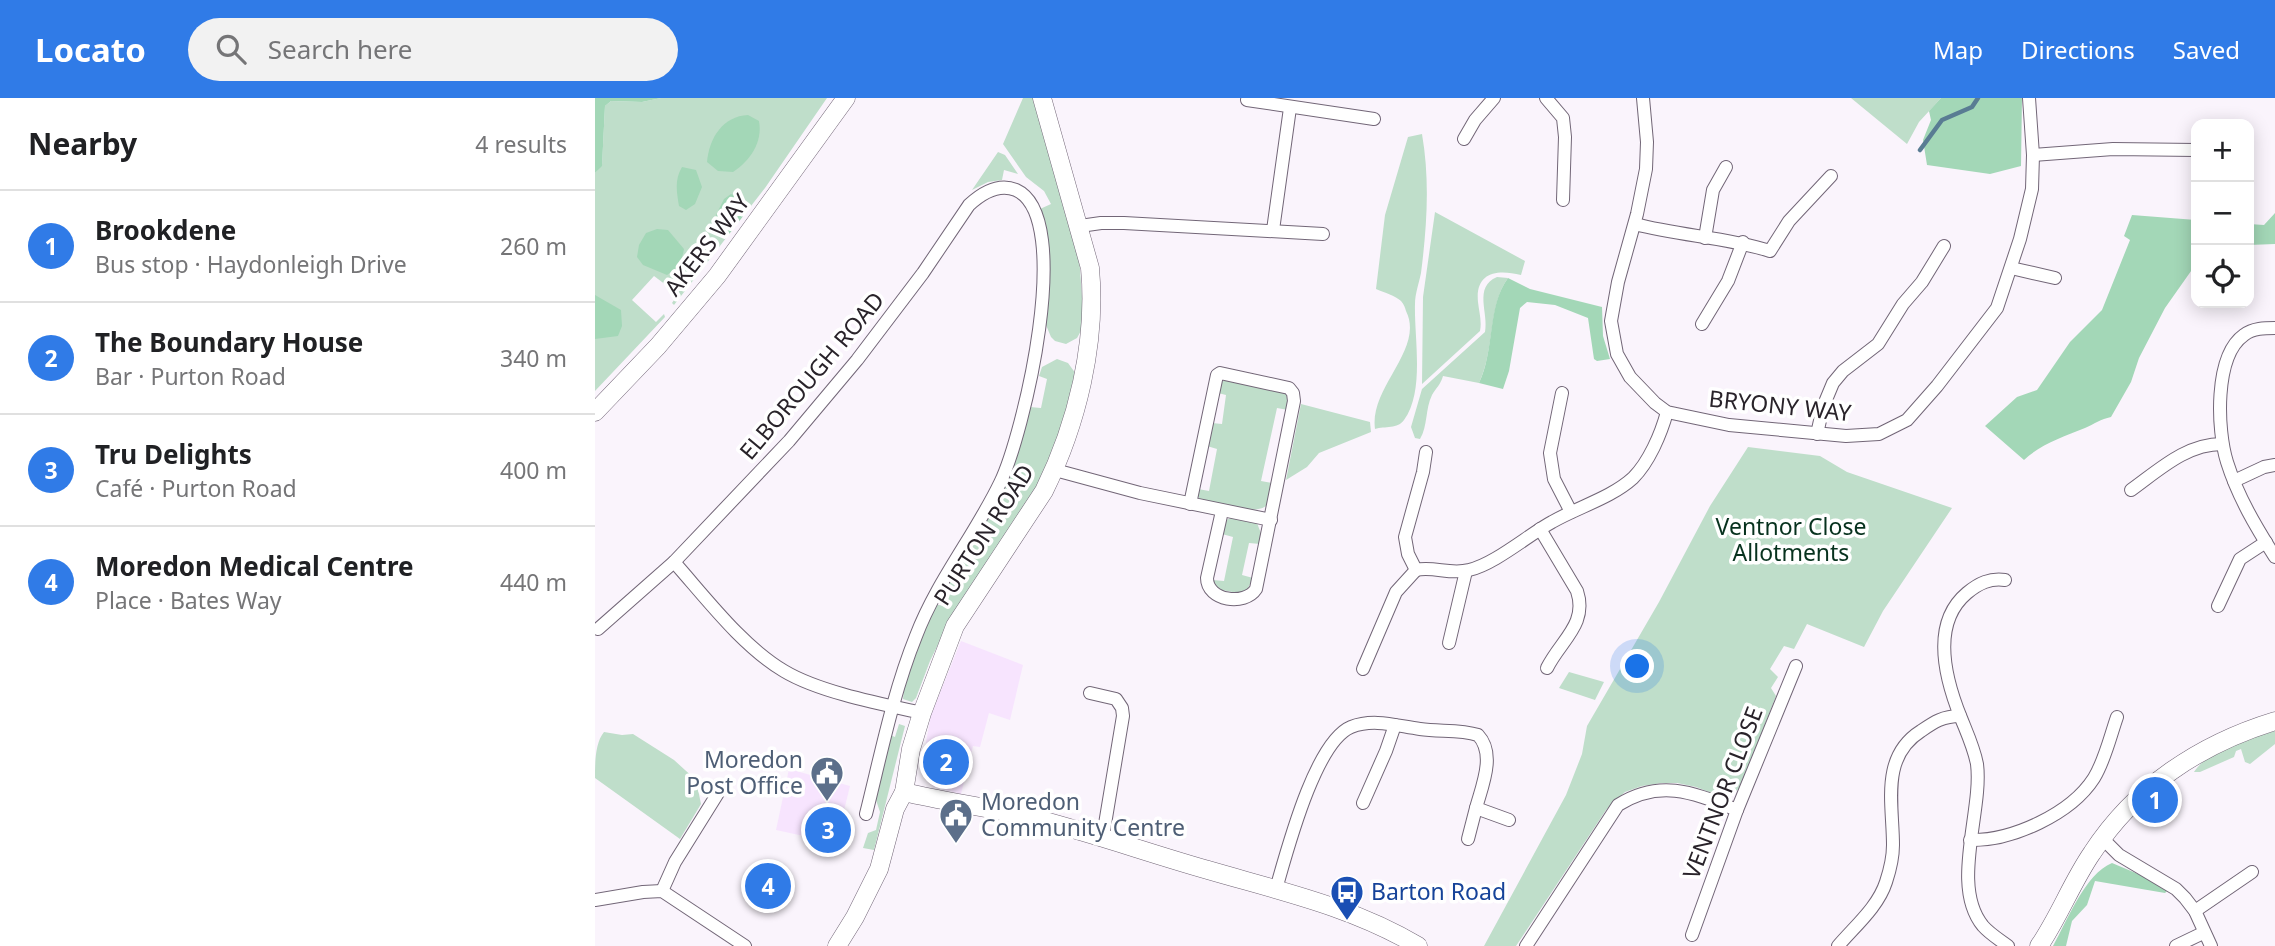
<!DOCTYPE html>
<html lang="en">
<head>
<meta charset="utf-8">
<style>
	:root { --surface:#fff; --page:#f2f2f2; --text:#202124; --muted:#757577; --line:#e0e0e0; --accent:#307be7 }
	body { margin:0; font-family:"Noto Sans",sans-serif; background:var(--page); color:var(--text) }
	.controls { position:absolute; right:21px; top:21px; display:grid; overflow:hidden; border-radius:14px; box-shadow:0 4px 18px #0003 }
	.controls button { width:63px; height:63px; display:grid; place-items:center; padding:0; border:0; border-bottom:2px solid var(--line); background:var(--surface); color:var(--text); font:35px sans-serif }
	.you { position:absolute; left:1043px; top:569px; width:24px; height:24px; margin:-18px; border:5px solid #fff; border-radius:50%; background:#1a73e8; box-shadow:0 0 0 10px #1a73e833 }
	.badge { display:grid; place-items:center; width:46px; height:46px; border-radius:50%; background:var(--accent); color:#fff; font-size:23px; font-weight:700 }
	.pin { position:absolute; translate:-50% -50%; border:4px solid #fff; box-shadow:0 2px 7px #0006 }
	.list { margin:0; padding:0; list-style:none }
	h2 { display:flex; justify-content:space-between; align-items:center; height:91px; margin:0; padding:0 28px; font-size:30px }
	h2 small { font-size:23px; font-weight:400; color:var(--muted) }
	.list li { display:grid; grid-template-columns:46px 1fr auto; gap:21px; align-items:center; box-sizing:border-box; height:112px; padding:0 28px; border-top:2px solid var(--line) }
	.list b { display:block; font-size:26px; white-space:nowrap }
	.list p { margin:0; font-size:23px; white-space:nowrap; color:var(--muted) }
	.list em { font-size:23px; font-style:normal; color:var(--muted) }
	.icon { flex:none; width:38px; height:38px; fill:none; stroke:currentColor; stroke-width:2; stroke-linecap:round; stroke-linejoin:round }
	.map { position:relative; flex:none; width:1680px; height:848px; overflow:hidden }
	header { display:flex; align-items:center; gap:42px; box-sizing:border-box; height:98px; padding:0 35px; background:var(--accent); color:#fff }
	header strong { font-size:33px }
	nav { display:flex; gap:38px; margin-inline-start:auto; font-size:24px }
	.search { width:490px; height:63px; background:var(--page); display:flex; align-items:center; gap:18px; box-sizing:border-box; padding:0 24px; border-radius:38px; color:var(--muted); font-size:26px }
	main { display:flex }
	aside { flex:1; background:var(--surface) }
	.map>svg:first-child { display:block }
	.built { fill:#f7e4fe }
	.green { fill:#bfdeca }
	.forest { fill:#a3d7b7 }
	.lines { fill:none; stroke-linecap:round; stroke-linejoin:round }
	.stream { stroke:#597c93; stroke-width:4.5 }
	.street-casing { stroke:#726677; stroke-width:14 }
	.secondary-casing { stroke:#726677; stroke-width:19 }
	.street { stroke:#fff; stroke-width:12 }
	.secondary { stroke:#fff; stroke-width:18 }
	.labels { text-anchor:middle; stroke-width:7; stroke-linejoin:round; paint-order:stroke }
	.street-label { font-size:23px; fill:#29232a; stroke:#fff }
	.park-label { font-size:23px; fill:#07321e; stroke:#fff }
	.service-label { font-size:23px; fill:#4e5e75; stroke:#fff; text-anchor:end }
	.transit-label { font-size:23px; fill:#164399; stroke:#fff; text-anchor:start }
</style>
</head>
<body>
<header>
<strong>Locato</strong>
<div class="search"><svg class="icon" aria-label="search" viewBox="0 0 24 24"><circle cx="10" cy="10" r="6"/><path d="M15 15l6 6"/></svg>Search here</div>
<nav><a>Map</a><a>Directions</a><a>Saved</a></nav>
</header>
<main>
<aside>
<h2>Nearby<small>4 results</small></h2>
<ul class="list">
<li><span class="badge">1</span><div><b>Brookdene</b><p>Bus stop · Haydonleigh Drive</p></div><em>260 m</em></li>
<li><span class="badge">2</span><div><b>The Boundary House</b><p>Bar · Purton Road</p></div><em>340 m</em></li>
<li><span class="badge">3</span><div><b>Tru Delights</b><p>Café · Purton Road</p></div><em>400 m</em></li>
<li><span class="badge">4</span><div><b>Moredon Medical Centre</b><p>Place · Bates Way</p></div><em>440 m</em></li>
</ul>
</aside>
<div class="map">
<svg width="1680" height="848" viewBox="0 0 1680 848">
	<rect width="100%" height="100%" fill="#faf4fc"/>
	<!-- built -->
	<g class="built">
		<path d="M366 543 428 567 415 622 394 615 385 649 378 648 366 696 339 689 334 685 331 644 336 617Z"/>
		<path d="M194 671 255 688 241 745 181 732Z"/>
	</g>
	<!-- green -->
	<g class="green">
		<path d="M66 0H232L170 90 79 207 77 205 83 196 59 178 37 202 61 224 69 216 70 219 0 293V75L7 67 10 8 16 3 47 4Z"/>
		<path d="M428 0H439L484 157 487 199V231L482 240 471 246 460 243 456 239 451 227 454 164 450 127 445 111 456 106 449 93 431 79 408 46Z"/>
		<path d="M1256 0H1346L1324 24 1312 46Z"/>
		<path d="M827 36C835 82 832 128 826 175 824 185 820 196 820 206 819 240 830 293 809 322 803 331 790 328 780 331 774 289 830 251 811 213 810 210 809 206 806 203 801 198 788 194 781 191L790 117 813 39Z"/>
		<path d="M403 54 410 57 423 76 409 72 407 82 393 84 377 92Z"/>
		<path d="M840 114 930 163 926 177C902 171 880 174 883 204 884 214 887 223 885 233L827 286 828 199Z"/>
		<path d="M902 179 913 180C893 207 900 251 884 285L848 278C846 286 841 290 837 297 830 311 833 328 825 341L820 340 816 329 827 291 890 234C894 215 878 189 902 179Z"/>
		<path d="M462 261 473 265 481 276 473 312 445 386 353 526 335 563 321 600 317 604 308 601 309 590 339 506 349 508 358 490 350 485 427 338 435 309 446 310 452 281 444 278 447 269Z"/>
		<path d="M635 282 684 290 695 297 693 312 682 310 666 383 677 385C676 391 676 401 672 407 662 418 621 406 607 403L603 399V391L614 393 622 351 612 348 617 325 627 326 631 297 623 295 624 287 628 283Z"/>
		<path d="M706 306 775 324 776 334 724 355 712 369 691 382Z"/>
		<path d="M1153 349 1225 358 1252 374 1357 410 1288 513 1269 549 1212 526 1199 551 1189 548 1175 571 1183 579 1176 590 1181 598 1145 690 1135 697 1127 699 1101 689 1082 685H1067L1047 688 1030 694 1011 712 921 848H889L971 697 987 656 992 628 1064 504 1115 408Z"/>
		<path d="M636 420 662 425 667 438 665 446 654 445 647 477 658 480 652 492 643 495 621 491 618 482 629 483 638 439 627 436 631 422Z"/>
		<path d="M974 574 1009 584 1000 602 964 590Z"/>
		<path d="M304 626 310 628 279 752 268 750 273 735 281 732 285 714 281 702 295 637 300 639Z"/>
		<path d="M1680 633V646L1655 666 1650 664 1646 651 1641 653 1639 659 1605 674H1599C1615 650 1654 641 1680 633Z"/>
		<path d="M9 634 27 637 38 636 79 662 101 682 106 706 85 741 0 680C0 665 0 645 9 634Z"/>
	</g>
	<!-- forest -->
	<g class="forest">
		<path d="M0 0H66L47 4 16 3 10 8 7 68 0 75Z"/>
		<path d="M1346 0H1427L1426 68 1395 76 1332 67 1328 42 1336 22 1334 13Z"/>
		<path d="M153 17 164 23C168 44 155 63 138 74L123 73 112 64C114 40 128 18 153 17Z"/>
		<path d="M87 69 101 72 107 89 100 106 91 112 84 108C82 95 79 82 87 69Z"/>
		<path d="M136 96 146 100 156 108 133 137 125 131 121 117 129 101Z"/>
		<path d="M1680 115V146L1654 147V126L1669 127Z"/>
		<path d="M1537 117 1601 122V166L1570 210 1544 260 1536 284 1516 319C1506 321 1499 326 1490 330 1468 339 1446 346 1429 362L1390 328 1422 299 1442 292 1475 244 1507 212 1535 142 1529 138Z"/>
		<path d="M62 131 73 132 89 151C87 164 82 170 72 177L48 167 42 159 44 147 51 135Z"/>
		<path d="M913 180 935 191 1007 209 1008 238 1015 261 1002 263 999 261 993 220 960 207 932 204 925 210 914 273 908 291 884 285C900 252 892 208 913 180Z"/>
		<path d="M0 197 26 212 27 228 23 238 0 241Z"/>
		<path d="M1517 765 1555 781 1573 792 1570 795 1500 783 1492 807 1477 823 1471 848H1458C1472 823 1490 776 1517 765Z"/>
	</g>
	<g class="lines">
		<!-- stream -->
		<path class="stream" d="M1325 52 1347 22 1377 9 1383 0"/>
		<defs>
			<g id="street">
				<path d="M951 0 968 20 970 39 968 102"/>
				<path d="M1048 0 1052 44 1051 71 1042 116 1023 184 1016 223 1022 256 1035 279 1060 305 1072 314 1134 327 1251 338 1284 336 1312 322 1342 288 1402 210 1425 141 1437 91 1438 57 1434 0"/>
				<path d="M652 2 779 21"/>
				<path d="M869 41 880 22 899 0"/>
				<path d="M1438 57 1518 51 1601 52"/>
				<path d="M1040 126C1085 138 1131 139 1175 153L1194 123 1236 78"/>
				<path d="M485 128 506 125H529L728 136"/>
				<path d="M678 132 695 10"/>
				<path d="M1110 140 1118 92 1131 69"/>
				<path d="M1416 170 1460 180"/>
				<path d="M1107 226 1133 183 1148 144"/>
				<path d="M1680 230C1670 230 1658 230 1649 237 1619 258 1622 332 1632 364 1643 399 1661 429 1680 459"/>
				<path d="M967 295 955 355 959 381 976 414"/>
				<path d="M1222 336 1228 309 1238 285 1248 273 1283 246 1308 206 1327 184 1349 148"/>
				<path d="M460 372 545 395 676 422"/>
				<path d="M1639 383 1669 369 1680 367"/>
				<path d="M1536 392C1564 372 1591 346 1627 346"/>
				<path d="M595 406 622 277 625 275 694 290 698 295 699 303 661 491C650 508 612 503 612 480L627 413"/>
				<path d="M945 431 982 493C993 526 966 542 952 570"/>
				<path d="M79 464C111 500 147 548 189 573 224 594 286 606 327 615"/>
				<path d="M821 472C838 468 856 477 874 472 900 466 933 437 957 424 983 409 1016 400 1038 380 1054 364 1066 336 1072 314"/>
				<path d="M821 472 813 456 810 439 828 374 831 354"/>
				<path d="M1410 482C1395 480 1384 485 1372 495 1335 526 1351 583 1366 620 1372 635 1379 650 1382 666 1388 713 1355 788 1388 828 1395 836 1405 842 1413 848"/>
				<path d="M1623 508 1645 461 1671 444"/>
				<path d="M3 531 79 464 194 343 262 262 328 175 374 107C387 95 404 85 421 92 481 119 428 338 405 385 380 437 342 483 321 538 298 595 286 656 271 716"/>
				<path d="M854 545 871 473"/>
				<path d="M768 571 801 494 821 472"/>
				<path d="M495 595 521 601 527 610 528 618 508 738"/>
				<path d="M768 705 791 653 800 627"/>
				<path d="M1507 740 1524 757 1581 791 1590 800 1600 813 1616 848"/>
				<path d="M873 741 881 710"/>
				<path d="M1375 742C1417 743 1476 716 1499 680 1510 662 1515 639 1522 619"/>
				<path d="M681 791C692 753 720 644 756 629 779 620 802 628 825 631 844 634 865 631 883 637 901 656 887 688 881 710L914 722"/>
				<path d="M67 793 80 764 123 695"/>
				<path d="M0 802 48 794 67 793 150 848"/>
				<path d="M1600 813 1657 774"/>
				<path d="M1097 837 1142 712 1201 568"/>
				<path d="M931 848 1023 707C1066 680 1099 695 1142 712"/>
				<path d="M1243 848C1260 828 1283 809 1291 784 1295 772 1298 759 1298 747 1298 706 1285 659 1326 633 1339 624 1348 618 1365 618"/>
				<path d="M1581 848 1608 835"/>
			</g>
			<g id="secondary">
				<path d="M0 314 63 248 122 178 251 0"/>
				<path d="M309 694C351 704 393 709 434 719 495 734 553 755 613 772 685 793 758 809 823 848"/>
				<path d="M242 848 260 819 284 771 300 711 309 694 316 651 327 615 360 528 449 393C482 326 502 245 495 170L447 0"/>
				<path d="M1444 848C1464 819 1477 784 1497 755 1540 689 1605 646 1680 623"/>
			</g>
		</defs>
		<!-- street casing -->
		<use href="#street" class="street-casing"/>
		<!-- secondary casing -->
		<use href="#secondary" class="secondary-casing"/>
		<!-- street -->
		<use href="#street" class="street"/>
		<!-- secondary -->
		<use href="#secondary" class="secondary"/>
	</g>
	<!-- icons -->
	<defs>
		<symbol id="civic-pin" viewBox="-11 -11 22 30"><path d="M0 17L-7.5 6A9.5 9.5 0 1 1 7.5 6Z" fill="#5c6f8a" stroke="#fff"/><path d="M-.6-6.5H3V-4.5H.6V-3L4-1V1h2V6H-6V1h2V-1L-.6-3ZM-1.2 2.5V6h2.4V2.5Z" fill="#fff"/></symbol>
		<symbol id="bus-pin" viewBox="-11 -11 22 30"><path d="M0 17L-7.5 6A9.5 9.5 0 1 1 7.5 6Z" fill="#1a4fb4" stroke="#fff"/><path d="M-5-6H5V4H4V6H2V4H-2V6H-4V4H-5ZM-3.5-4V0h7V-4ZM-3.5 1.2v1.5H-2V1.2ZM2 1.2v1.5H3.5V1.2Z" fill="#fff"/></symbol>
	</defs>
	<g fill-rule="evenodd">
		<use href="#civic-pin" x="213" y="656" width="38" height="52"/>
		<use href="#civic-pin" x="342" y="698" width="38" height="52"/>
		<use href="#bus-pin" x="733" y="775" width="38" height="52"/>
	</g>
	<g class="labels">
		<!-- street labels -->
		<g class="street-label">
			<text transform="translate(112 147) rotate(-52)" y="8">AKERS WAY</text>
			<text transform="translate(217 278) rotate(-50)" y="8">ELBOROUGH ROAD</text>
			<text transform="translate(1185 308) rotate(6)" y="8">BRYONY WAY</text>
			<text transform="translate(389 437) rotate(-57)" y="8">PURTON ROAD</text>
			<text transform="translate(1128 695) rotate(-69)" y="8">VENTNOR CLOSE</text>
		</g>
		<!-- park labels -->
		<g class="park-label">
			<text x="1196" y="437">Ventnor Close<tspan x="1196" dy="26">Allotments</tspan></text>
		</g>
		<!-- service labels -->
		<g class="service-label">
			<text x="208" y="670">Moredon<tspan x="208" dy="26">Post Office</tspan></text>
			<text x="386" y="712" text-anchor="start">Moredon<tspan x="386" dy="26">Community Centre</tspan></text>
		</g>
		<!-- transit labels -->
		<g class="transit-label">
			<text x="776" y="802">Barton Road</text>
		</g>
	</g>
</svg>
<div class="controls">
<button>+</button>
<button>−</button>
<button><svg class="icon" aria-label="locate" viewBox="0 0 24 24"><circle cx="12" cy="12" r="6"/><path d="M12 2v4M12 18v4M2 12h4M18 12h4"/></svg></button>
</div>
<div class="you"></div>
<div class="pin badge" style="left:1560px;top:702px">1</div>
<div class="pin badge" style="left:351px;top:664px">2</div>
<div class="pin badge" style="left:233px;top:732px">3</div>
<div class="pin badge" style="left:173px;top:788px">4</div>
</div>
</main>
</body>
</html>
